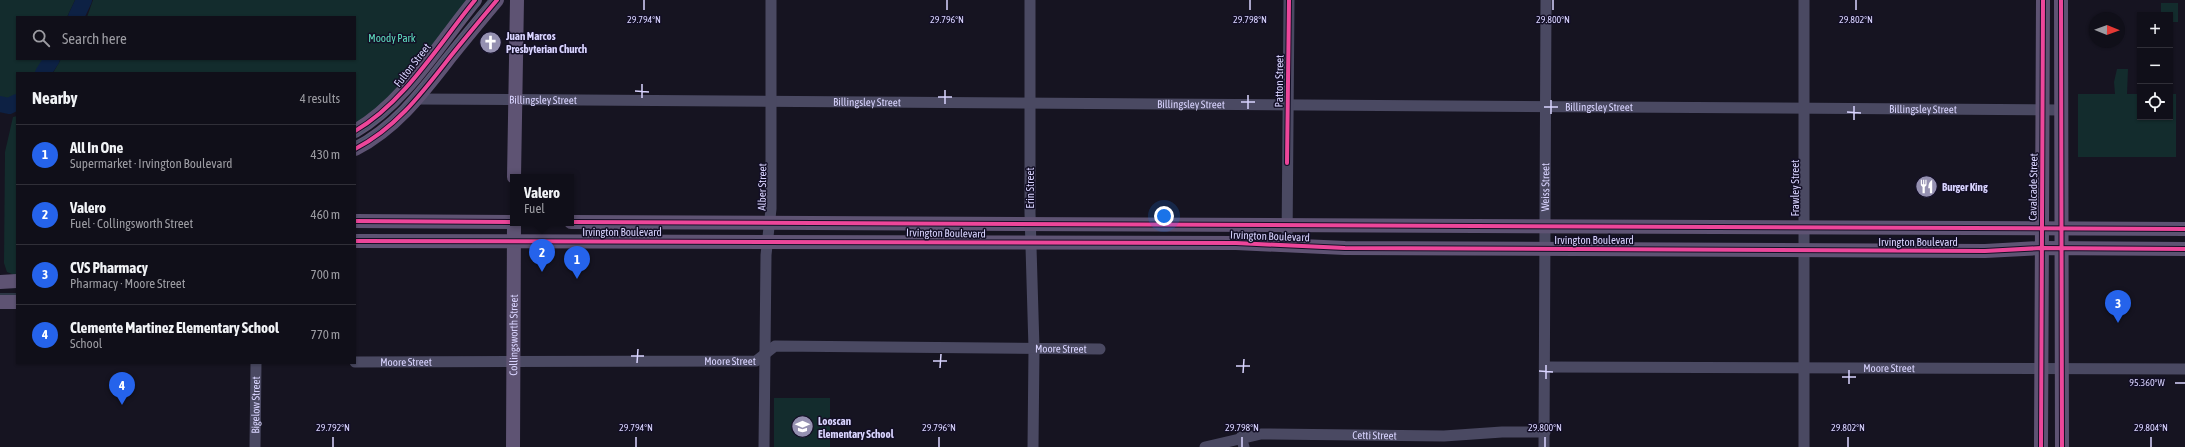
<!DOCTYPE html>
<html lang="en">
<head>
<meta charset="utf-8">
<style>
	:root { --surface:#100f19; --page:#1e1d26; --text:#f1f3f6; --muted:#9c9ca2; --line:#302f38; --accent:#2563eb }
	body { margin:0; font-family:"Asap Condensed",sans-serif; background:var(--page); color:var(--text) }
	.controls { position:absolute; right:12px; top:12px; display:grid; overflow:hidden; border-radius:0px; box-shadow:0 1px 3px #0004 }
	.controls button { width:36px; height:36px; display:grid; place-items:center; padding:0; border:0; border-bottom:1px solid var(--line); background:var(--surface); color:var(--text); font:20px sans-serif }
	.compass { position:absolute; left:2089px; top:12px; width:36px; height:36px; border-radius:50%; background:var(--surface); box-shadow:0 1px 3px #0004; rotate:91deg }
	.you { position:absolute; left:1164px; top:216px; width:14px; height:14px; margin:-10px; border:3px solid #fff; border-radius:50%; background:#1a73e8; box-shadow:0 0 0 6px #1a73e833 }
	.badge { display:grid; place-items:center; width:26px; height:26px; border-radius:50%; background:var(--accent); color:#fff; font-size:13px; font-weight:700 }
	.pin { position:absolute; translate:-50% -33px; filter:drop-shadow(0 1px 2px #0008) }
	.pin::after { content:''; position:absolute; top:21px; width:14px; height:12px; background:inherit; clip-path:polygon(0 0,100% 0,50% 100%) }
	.popup { position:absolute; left:510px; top:174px; width:64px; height:52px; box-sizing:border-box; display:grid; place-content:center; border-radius:0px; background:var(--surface); filter:drop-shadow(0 1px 3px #0005); font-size:13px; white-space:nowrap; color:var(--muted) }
	.popup b { font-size:15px; color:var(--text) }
	.popup::after { content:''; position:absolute; left:50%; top:100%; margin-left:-8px; border:8px solid transparent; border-top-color:var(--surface) }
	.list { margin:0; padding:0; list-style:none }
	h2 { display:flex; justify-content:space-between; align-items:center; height:52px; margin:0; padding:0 16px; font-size:17px }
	h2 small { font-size:13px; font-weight:400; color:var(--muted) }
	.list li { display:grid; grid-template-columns:26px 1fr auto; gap:12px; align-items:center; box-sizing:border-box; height:60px; padding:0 16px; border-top:1px solid var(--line) }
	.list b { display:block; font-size:15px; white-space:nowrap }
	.list p { margin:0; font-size:13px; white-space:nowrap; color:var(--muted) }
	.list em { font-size:13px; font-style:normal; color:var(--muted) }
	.icon { flex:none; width:22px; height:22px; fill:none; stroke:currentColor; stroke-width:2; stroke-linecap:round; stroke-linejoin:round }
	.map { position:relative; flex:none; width:2185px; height:447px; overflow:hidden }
	.search { position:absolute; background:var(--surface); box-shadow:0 1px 3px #0004; left:16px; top:16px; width:340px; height:44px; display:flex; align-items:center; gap:10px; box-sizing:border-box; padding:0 14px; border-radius:0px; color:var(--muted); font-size:15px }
	.panel { position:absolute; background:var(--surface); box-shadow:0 1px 3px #0004; left:16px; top:72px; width:340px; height:292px; border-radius:0px }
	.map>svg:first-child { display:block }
	.green { fill:#132c2d }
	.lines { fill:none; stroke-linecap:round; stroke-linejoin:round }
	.river { stroke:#0d2144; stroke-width:16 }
	.minor { stroke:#4a4962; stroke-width:11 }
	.major { stroke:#5e5373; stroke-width:14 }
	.tram { stroke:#43596b; stroke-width:1 }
	.cycleway-casing { stroke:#130f26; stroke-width:6 }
	.cycleway { stroke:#ed469a; stroke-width:4 }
	.ticks { fill:none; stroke:#d9d4ff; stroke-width:1.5 }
	.labels { text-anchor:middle; stroke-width:3; stroke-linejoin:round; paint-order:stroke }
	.poi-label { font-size:11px; font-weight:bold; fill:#d9d4ff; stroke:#130f26; text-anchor:start }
	.park-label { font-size:11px; fill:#5fe0c0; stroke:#130f26 }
	.street-label { font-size:11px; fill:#d9d4ff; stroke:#130f26 }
	.ticks-label { font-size:10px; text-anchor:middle; fill:#d9d4ff; stroke:#130f26; stroke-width:3; stroke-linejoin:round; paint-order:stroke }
</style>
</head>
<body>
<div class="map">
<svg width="2185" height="447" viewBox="0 0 2185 447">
	<rect width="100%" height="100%" fill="#161421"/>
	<!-- green -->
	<g class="green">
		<path d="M0 0H75L67 17H17V59H45L35 73H17V94L7 102 0 100Z"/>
		<path d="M93 0H473L382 108 355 126V73H53L61 59H355V17H87Z"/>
		<path d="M2161 3H2178V22H2170V15H2161Z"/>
		<path d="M2117 69H2128L2127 94H2140V117H2170V94H2176V157H2078V94H2115L2114 82Z"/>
		<path d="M17 116V276L7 272 4 263 5 152 13 117Z"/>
		<rect x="774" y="398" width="56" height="49"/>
	</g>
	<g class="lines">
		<!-- river -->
		<g class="river">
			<path d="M76 17 84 0"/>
			<path d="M43 73 52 59"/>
			<path d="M0 104 9 106 17 102"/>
		</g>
		<!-- minor -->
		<g class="minor">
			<path d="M1030 0V213L1034 348 1033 447"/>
			<path id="s1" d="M417 99 2061 110"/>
			<path d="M1287 245 1289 0"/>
			<path id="s2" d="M355 362 756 361 775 346 1100 349"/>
			<path id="s3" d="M1545 367 2185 369"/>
			<path d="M1241 437 1244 447"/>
			<path id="s4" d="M255 447 256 363"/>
			<path d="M764 447 766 255 771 209V0"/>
			<path id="s5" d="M1205 447 1261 434 1444 436 1502 432H1545"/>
			<path id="s6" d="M1544 447 1546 0"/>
			<path d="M1804 447V0"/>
		</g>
		<!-- major -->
		<g class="major">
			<path d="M2061 0 2062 447"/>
			<path d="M355 131C404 103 439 44 475 0"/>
			<path d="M355 149C396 128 422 93 450 57 466 37 481 19 497 0"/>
			<path d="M514 177 517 0"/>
			<path d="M355 221 513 222"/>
			<path d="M571 222 2185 229"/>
			<path d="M355 241 1236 243 1345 248 1985 251 2041 248 2185 249"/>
			<path d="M0 282 17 281"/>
			<path d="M0 302H17"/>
			<path id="s7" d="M513 447 514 223"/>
			<path d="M2041 447 2043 0"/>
		</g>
		<!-- tram -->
		<g class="tram">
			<path d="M459 27 480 0"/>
			<path d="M355 137 392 111"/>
			<path d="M355 143 378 130 409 101 489 0"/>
			<path d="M0 294H17"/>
		</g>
		<defs>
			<g id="cycleway">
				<path d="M2061 0 2062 447"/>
				<path d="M355 131C404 103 439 44 475 0"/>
				<path d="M355 149C396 128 422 93 450 57 466 37 481 19 497 0"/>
				<path d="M1287 163 1289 0"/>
				<path d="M355 221 513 222"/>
				<path d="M571 222 2185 229"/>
				<path d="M355 241 1236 243 1345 248 1985 251 2041 248 2185 249"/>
				<path d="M2041 447 2043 0"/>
			</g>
		</defs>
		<!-- cycleway casing -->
		<use href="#cycleway" class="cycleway-casing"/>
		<!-- cycleway -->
		<use href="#cycleway" class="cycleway"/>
	</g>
	<!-- ticks -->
	<path class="ticks" d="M644 10V0M947 10V0M1250 10V0M1553 10V0M1856 10V0M635 91 649 92M938 97H952M642 98V84M1241 102H1255M945 104V90M1544 107H1558M1248 109V95M1847 112 1861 113M1551 114V100M1854 120V106M631 356H644M933 361H947M637 363 638 349M1236 366H1250M940 368 941 354M1539 371 1553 372M1243 373 1244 359M1842 377H1856M1546 379V365M2175 383H2185M1849 384V370M333 447V437M636 447V437M939 447V437M1242 447V437M1545 447V437M1848 447V437M2151 447V437"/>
	<!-- icons -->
	<defs>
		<symbol id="church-disc" viewBox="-11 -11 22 22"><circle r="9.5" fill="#9591b1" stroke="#130f26"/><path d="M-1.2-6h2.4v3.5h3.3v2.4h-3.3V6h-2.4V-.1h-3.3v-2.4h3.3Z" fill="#fff"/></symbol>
		<symbol id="restaurant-disc" viewBox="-11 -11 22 22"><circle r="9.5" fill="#9591b1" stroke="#130f26"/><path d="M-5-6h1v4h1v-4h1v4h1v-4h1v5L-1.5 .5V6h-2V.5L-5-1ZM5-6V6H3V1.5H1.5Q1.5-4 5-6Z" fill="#fff"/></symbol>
		<symbol id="school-disc" viewBox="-11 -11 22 22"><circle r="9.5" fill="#9591b1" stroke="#130f26"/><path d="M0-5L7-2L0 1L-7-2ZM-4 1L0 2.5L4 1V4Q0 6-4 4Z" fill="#fff"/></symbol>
	</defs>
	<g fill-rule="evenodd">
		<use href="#church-disc" x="478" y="30" width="25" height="25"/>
		<use href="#restaurant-disc" x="1914" y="174" width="25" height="25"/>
		<use href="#school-disc" x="790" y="414" width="25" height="25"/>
	</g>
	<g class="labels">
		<!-- poi labels -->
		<g class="poi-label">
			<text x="506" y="40">Juan Marcos<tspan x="506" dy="13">Presbyterian Church</tspan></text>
			<text x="1942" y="191">Burger King</text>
			<text x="818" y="425">Looscan<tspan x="818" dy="13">Elementary School</tspan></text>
		</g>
		<!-- park labels -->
		<g class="park-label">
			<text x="392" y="42">Moody Park</text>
		</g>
		<!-- street labels -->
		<g class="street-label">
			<text transform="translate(412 65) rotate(-52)" y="4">Fulton Street</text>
			<text transform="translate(1279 81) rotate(-89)" y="4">Patton Street</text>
			<text dy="4" stroke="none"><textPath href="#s1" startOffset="126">Billingsley Street</textPath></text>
			<text dy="4" stroke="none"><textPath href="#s1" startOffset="450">Billingsley Street</textPath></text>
			<text dy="4" stroke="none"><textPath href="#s1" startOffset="774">Billingsley Street</textPath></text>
			<text dy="4" stroke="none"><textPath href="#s1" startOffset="1182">Billingsley Street</textPath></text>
			<text dy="4" stroke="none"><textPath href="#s1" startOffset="1506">Billingsley Street</textPath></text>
			<text transform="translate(762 187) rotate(-89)" y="4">Alber Street</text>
			<text dy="4" stroke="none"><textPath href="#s6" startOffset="260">Weiss Street</textPath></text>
			<text transform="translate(2033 187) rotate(-89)" y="4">Cavalcade Street</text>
			<text transform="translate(1030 188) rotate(-90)" y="4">Erin Street</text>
			<text transform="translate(1795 188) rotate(-90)" y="4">Frawley Street</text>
			<text x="622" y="236">Irvington Boulevard</text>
			<text transform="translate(946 233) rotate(1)" y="4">Irvington Boulevard</text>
			<text transform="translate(1270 236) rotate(2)" y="4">Irvington Boulevard</text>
			<text x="1594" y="244">Irvington Boulevard</text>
			<text x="1918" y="246">Irvington Boulevard</text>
			<text dy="4" stroke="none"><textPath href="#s7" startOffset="112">Collingsworth Street</textPath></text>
			<text dy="4" stroke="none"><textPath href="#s2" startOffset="711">Moore Street</textPath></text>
			<text dy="4" stroke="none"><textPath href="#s2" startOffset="375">Moore Street</textPath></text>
			<text dy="4" stroke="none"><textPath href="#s2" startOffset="51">Moore Street</textPath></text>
			<text dy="4" stroke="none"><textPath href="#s3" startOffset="344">Moore Street</textPath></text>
			<text dy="4" stroke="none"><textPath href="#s4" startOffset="42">Bigelow Street</textPath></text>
			<text dy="4" stroke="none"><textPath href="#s5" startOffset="171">Cetti Street</textPath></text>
		</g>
	</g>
	<g class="ticks-label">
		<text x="644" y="23">29.794°N</text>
		<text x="947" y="23">29.796°N</text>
		<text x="1250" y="23">29.798°N</text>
		<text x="1553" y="23">29.800°N</text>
		<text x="1856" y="23">29.802°N</text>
		<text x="2147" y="386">95.360°W</text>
		<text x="333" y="431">29.792°N</text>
		<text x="636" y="431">29.794°N</text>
		<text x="939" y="431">29.796°N</text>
		<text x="1242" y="431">29.798°N</text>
		<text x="1545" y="431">29.800°N</text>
		<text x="1848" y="431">29.802°N</text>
		<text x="2151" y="431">29.804°N</text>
	</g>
</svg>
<div class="controls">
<button>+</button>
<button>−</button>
<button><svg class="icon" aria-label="locate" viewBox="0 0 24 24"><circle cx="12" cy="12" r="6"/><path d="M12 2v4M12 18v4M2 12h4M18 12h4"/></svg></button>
</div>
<svg class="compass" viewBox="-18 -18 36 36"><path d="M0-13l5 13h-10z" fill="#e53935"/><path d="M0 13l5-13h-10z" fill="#9c9ca2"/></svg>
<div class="you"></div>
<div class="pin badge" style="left:577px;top:279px">1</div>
<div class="pin badge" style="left:542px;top:272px">2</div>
<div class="popup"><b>Valero</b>Fuel</div>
<div class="pin badge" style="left:2118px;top:323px">3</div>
<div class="pin badge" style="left:122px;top:405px">4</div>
<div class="search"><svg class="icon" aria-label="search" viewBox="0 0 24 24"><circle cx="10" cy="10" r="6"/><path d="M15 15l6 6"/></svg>Search here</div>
<section class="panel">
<h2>Nearby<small>4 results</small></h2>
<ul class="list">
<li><span class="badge">1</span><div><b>All In One</b><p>Supermarket · Irvington Boulevard</p></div><em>430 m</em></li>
<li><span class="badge">2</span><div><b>Valero</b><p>Fuel · Collingsworth Street</p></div><em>460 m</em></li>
<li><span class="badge">3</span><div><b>CVS Pharmacy</b><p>Pharmacy · Moore Street</p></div><em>700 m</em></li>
<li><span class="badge">4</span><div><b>Clemente Martinez Elementary School</b><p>School</p></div><em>770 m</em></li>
</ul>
</section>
</div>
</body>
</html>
